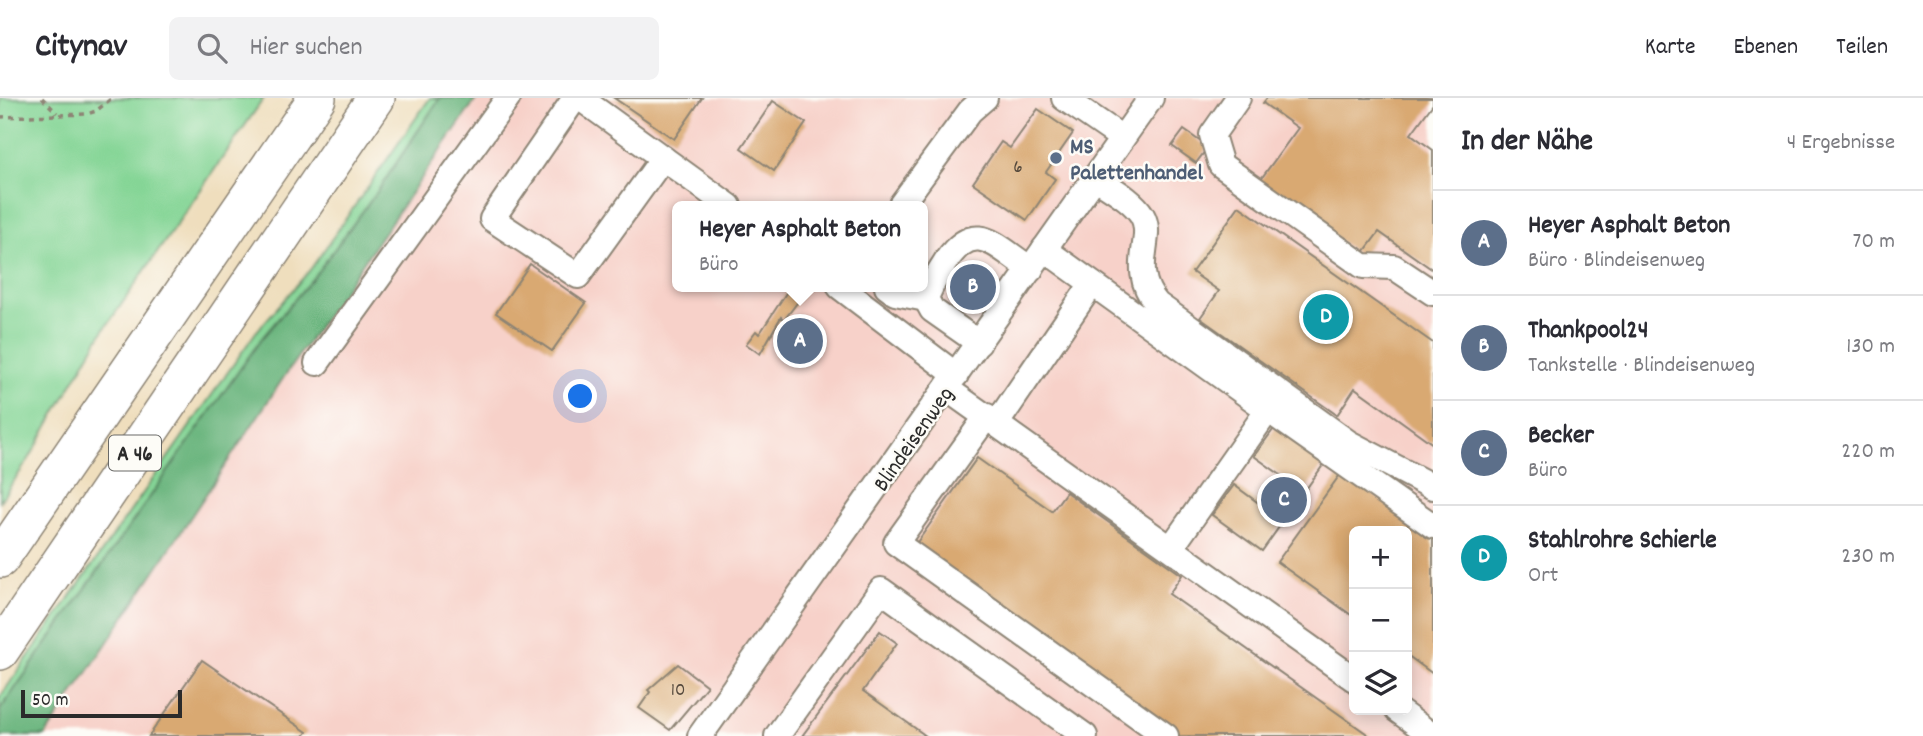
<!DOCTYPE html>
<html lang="de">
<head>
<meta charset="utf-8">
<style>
	:root { --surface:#fff; --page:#f2f2f3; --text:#2b2b33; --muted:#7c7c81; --line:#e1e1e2; --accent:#1f6fb2 }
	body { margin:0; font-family:Dekko,sans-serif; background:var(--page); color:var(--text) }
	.controls { position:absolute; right:21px; bottom:21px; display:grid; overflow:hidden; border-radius:10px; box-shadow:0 4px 18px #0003 }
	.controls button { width:63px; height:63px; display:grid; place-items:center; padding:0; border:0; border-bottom:2px solid var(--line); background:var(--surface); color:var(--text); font:35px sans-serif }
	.scale { position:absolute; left:21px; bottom:18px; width:161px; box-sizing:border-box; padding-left:7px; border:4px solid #2b2b2b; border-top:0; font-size:19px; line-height:24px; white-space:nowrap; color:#2b2b2b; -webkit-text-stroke:5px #fdfcf7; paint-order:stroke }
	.you { position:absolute; left:581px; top:299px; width:24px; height:24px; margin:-18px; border:5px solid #fff; border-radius:50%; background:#1a73e8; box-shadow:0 0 0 10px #1a73e833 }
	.badge { display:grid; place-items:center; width:46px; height:46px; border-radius:50%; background:var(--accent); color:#fff; font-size:23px; font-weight:700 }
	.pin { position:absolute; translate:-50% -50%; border:4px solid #fff; box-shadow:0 2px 7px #0006 }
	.popup { position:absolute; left:672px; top:103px; width:256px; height:91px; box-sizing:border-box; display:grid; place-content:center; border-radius:10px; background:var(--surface); filter:drop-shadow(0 2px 5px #0005); font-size:23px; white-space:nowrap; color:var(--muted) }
	.popup b { font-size:26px; color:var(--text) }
	.popup::after { content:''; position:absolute; left:50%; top:100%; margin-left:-14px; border:14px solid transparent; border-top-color:var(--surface) }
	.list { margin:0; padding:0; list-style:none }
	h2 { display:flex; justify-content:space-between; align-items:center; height:91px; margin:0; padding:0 28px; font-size:30px }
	h2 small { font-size:23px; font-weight:400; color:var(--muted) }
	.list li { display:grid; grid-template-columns:46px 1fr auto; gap:21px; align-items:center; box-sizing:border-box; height:105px; padding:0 28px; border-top:2px solid var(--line) }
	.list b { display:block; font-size:26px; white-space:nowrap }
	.list p { margin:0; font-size:23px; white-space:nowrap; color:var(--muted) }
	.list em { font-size:23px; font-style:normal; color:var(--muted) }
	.icon { flex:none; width:38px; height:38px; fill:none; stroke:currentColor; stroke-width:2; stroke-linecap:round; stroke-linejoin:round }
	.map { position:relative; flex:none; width:1433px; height:638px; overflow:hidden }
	header { display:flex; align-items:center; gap:42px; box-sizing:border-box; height:98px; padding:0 35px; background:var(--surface); border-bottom:2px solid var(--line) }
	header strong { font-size:33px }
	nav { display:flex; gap:38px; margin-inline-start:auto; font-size:24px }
	.search { width:490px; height:63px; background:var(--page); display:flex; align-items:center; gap:18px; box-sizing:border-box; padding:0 24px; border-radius:10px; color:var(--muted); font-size:26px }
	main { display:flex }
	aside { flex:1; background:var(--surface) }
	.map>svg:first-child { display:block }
	.built { fill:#f7d1c9; fill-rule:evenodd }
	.green { fill:#85d596; stroke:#588060; stroke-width:2 }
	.forest { fill:#6cb67f; stroke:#4c7055; stroke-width:2 }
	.building { fill:#d9a972 }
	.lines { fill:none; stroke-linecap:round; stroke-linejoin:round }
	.minor-casing { stroke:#8d8474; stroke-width:28 }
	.highway-casing { stroke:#8d8474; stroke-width:40 }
	.path { stroke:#8d8474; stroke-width:3.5; stroke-dasharray:5 5; stroke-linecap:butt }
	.minor { stroke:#fff; stroke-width:24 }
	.highway { stroke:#fff; stroke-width:37 }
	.service-dot { fill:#5c6f8a; stroke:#fdfcf7; stroke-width:2.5 }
	.labels { text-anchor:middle; stroke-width:5; stroke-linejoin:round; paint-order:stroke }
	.number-label { font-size:19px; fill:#564a3d }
	.shield { fill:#fdfcf7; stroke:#6a6a68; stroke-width:2 }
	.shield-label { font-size:21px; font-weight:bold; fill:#2b2b2b }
	.service-label { font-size:23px; font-weight:bold; fill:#4e5e75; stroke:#fdfcf7; text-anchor:start }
	.street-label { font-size:23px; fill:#2b2b2b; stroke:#fdfcf7 }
</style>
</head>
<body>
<header>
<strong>Citynav</strong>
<div class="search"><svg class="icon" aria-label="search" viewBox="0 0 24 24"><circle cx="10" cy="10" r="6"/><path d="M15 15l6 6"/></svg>Hier suchen</div>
<nav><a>Karte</a><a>Ebenen</a><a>Teilen</a></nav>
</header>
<main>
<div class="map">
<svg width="1433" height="638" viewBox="0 0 1433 638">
	<rect width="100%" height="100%" fill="#fdfcf7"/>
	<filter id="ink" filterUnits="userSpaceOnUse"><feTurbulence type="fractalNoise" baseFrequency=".0143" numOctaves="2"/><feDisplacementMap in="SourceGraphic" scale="14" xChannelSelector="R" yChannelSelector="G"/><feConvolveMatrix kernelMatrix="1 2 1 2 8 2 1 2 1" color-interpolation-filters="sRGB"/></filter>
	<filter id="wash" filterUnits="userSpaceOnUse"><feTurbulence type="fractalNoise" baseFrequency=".00686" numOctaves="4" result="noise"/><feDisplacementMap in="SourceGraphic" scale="28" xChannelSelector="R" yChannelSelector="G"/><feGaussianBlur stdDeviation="1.57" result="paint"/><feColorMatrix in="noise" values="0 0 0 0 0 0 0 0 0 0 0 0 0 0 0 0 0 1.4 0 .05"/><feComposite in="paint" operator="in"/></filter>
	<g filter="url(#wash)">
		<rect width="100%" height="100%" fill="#efdebd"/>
		<!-- built -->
		<path class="built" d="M477 0H1433V638H45L290 270ZM678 108H922V189H678ZM1354 433H1407V612H1354Z"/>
		<!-- green -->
		<g class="green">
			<path d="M0 0H264L101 236 29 361 0 403Z"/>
			<path d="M430 0H440L377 94 313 180 262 240 0 612V599L256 234 310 172Z"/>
		</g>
		<!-- forest -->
		<path class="forest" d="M440 0H477L290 270 45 638H0V612L262 240 313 180 377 94Z"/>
		<g id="blocks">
			<!-- building -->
			<g class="building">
				<path d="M614 0H702L674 41Z"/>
				<path d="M1267 0H1433V6L1411 36 1433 52V172L1379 134 1361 158 1258 85 1298 30 1263 5Z"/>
				<path d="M773 3 806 25 774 73 741 50Z"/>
				<path d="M1038 11 1073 35 1046 74 1055 81 1027 122 973 85 1001 44 1010 50Z"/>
				<path d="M1184 32 1208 49 1196 65 1172 48Z"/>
				<path d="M1239 108 1433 245V346L1355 290 1337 317 1200 220 1219 193 1192 174Z"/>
				<path d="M530 166 586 205 552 253 496 215Z"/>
				<path d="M790 189H809L784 222 781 219 760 256 746 246 756 233 759 236 762 232Z"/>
				<path d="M803 232 811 238 797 255 789 249Z"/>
				<path d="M1276 328 1326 363 1262 453 1212 417 1234 387 1264 409 1285 380 1254 358Z"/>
				<path d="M977 360 1052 413 1066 394 1182 477 1169 496 1370 638H1178L913 450Z"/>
				<path d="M1342 374 1433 439V576L1407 557V433H1354V519L1277 464Z"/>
				<path d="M880 533 897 545 863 593 926 638H802Z"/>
				<path d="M202 562 307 634 304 638H149Z"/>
				<path d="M678 566 707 588 670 632 639 610 650 594 648 592Z"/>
			</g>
		</g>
	</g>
	<g filter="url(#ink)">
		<use href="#blocks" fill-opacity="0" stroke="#8d8474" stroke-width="2"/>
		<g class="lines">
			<defs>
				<g id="minor">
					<path d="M575 0 492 121 578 178 663 60"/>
					<path d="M580 0 729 108"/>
					<path d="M1064 0 1122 40"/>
					<path d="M1238 0 1212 37 1221 67 1363 168 1394 169 1433 195"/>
					<path d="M1095 79C1110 90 1132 101 1142 117 1156 141 1127 170 1157 206L1349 345 1433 389"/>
					<path d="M900 108 970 13 985 0"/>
					<path d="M1044 151 1268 312 1171 450"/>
					<path d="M840 189 956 277"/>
					<path d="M887 189 895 195 926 201"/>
					<path d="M979 245 932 212 926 201C930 187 938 176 946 163 976 119 996 149 1031 171"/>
					<path d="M317 265 508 0"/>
					<path d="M947 291 1354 581"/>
					<path d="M1268 312 1433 428"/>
					<path d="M987 318 896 445 1166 638"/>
					<path d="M997 325 1092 186"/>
					<path d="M1397 612 1433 638"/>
					<path d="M700 638 1151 0"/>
					<path d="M777 638 881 492 1085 638"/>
				</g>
				<g id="highway">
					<path d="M0 461 317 0"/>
					<path d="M0 553 376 0"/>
				</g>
			</defs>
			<!-- minor casing -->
			<use href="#minor" class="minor-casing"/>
			<!-- highway casing -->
			<use href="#highway" class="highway-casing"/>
			<!-- path -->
			<g class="path">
				<path d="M42 0 57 15"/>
				<path d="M0 19 87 16 96 13 112 0"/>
			</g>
			<!-- minor -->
			<use href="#minor" class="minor"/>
			<!-- highway -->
			<use href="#highway" class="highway"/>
		</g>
	</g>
	<!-- markers -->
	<circle class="service-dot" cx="1056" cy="60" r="7"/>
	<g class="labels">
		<!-- number labels -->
		<g class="number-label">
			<text x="1018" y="74">6</text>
			<text x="678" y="597">10</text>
		</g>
		<!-- shield labels -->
		<rect class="shield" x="109" y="337.5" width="52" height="35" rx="5"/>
		<g class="shield-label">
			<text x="135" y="362">A 46</text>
		</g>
		<!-- service labels -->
		<g class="service-label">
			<text x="1070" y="55">MS<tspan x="1070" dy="26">Palettenhandel</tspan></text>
		</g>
		<!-- street labels -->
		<g class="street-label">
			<text transform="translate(912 340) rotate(-55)" y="8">Blindeisenweg</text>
		</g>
	</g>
</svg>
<div class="controls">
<button>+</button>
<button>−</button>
<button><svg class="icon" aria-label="layers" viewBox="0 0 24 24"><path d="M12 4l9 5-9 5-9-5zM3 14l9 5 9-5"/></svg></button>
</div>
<div class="scale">50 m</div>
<div class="you"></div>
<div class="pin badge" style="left:800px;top:243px;background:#5c6f8a">A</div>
<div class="popup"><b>Heyer Asphalt Beton</b>Büro</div>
<div class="pin badge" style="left:973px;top:189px;background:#5c6f8a">B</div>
<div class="pin badge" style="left:1284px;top:402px;background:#5c6f8a">C</div>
<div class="pin badge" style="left:1326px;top:219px;background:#0f9aa8">D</div>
</div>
<aside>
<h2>In der Nähe<small>4 Ergebnisse</small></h2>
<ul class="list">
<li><span class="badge" style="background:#5c6f8a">A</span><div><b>Heyer Asphalt Beton</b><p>Büro · Blindeisenweg</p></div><em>70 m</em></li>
<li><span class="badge" style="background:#5c6f8a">B</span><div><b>Thankpool24</b><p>Tankstelle · Blindeisenweg</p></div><em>130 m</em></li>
<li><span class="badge" style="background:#5c6f8a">C</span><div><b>Becker</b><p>Büro</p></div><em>220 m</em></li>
<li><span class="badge" style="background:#0f9aa8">D</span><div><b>Stahlrohre Schierle</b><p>Ort</p></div><em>230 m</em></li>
</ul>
</aside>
</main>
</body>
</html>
